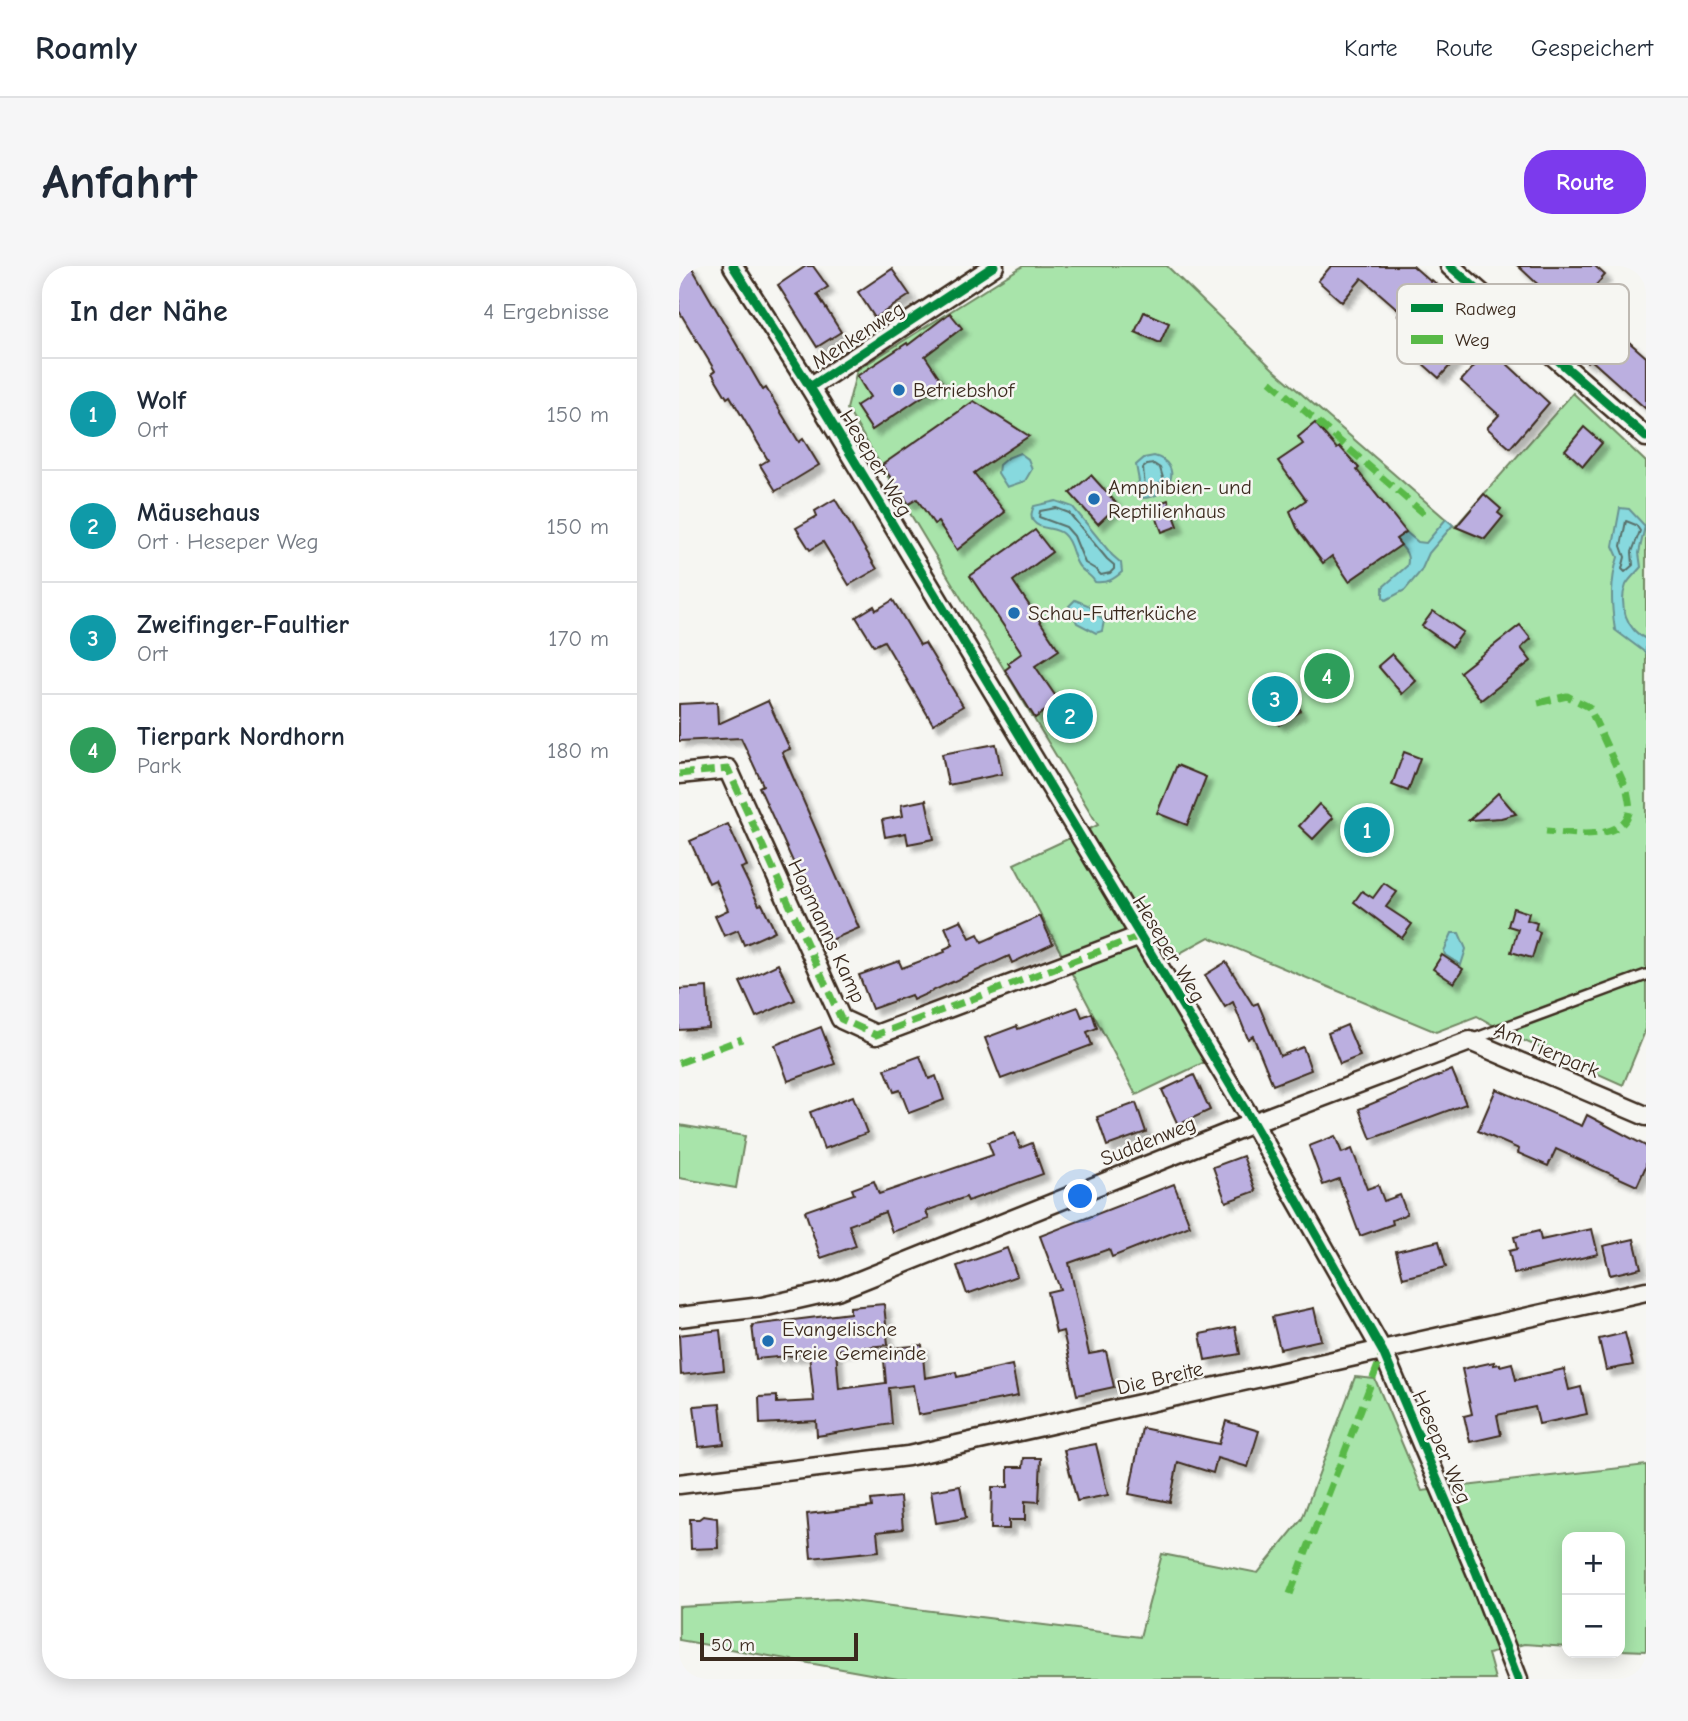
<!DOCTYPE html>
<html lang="de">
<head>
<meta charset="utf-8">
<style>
	:root { --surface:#fff; --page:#f6f6f7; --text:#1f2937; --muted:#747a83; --line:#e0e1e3; --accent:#7c3aed }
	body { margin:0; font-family:"Comic Neue",sans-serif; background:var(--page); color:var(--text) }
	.controls { position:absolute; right:21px; bottom:21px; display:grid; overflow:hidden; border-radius:14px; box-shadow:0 4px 18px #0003 }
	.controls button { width:63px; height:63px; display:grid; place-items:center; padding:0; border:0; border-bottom:2px solid var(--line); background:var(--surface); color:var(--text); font:35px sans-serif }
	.scale { position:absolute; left:21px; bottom:18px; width:158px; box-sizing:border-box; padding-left:7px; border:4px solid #3b2a1e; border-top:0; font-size:19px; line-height:24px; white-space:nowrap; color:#3b2a1e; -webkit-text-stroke:5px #f6f6f2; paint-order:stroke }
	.you { position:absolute; left:402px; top:931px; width:24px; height:24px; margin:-18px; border:5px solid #fff; border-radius:50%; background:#1a73e8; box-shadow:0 0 0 10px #1a73e833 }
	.badge { display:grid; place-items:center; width:46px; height:46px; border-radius:50%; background:var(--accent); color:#fff; font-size:23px; font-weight:700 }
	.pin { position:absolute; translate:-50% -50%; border:4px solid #fff; box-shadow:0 2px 7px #0006 }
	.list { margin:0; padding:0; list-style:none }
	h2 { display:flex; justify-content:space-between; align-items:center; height:91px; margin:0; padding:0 28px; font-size:30px }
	h2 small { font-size:23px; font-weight:400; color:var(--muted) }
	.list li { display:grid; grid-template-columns:46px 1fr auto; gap:21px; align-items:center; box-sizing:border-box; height:112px; padding:0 28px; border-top:2px solid var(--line) }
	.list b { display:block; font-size:26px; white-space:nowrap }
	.list p { margin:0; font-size:23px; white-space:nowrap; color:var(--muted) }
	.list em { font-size:23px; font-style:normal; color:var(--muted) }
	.map { position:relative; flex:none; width:967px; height:1413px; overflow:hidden; border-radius:28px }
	header { display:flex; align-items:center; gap:42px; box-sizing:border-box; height:98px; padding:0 35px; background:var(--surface); border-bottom:2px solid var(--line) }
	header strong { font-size:33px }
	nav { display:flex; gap:38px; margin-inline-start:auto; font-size:24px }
	.intro { display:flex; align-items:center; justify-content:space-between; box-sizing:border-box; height:168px; padding:0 42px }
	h1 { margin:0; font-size:49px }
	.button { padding:18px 32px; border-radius:28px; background:var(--accent); color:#fff; font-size:24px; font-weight:700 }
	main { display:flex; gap:42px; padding:0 42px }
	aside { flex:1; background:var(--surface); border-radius:28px; box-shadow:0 4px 18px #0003 }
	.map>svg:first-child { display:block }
	.green { fill:#a8e4aa; stroke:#728764; stroke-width:2 }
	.water { fill:#87d9de; stroke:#699391; stroke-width:2 }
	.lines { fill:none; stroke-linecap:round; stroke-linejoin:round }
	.shore { stroke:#59706b; stroke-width:2 }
	.building { fill:#bbafe0; stroke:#3b2a1e; stroke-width:2; filter:url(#shadow) }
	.lane-casing { stroke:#3b2a1e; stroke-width:14 }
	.street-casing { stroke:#3b2a1e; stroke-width:23 }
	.lane { stroke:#f6f6f2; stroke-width:9 }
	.street { stroke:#f6f6f2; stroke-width:18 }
	.quiet { stroke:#58b947; stroke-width:7; stroke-dasharray:14 7; stroke-linecap:butt }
	.cycleway-casing { stroke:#f6f6f2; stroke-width:13 }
	.cycleway { stroke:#00873e; stroke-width:9 }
	.poi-dot { fill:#1f6fb2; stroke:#f6f6f2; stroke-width:2.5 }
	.labels { text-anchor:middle; stroke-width:5; stroke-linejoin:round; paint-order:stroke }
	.street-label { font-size:21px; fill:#3b2a1e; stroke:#f6f6f2 }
	.poi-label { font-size:21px; fill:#3b2a1e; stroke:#f6f6f2; text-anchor:start }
	.key { fill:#f6f6f2; stroke:#beb9b2; stroke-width:2 }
	.key-label { font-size:19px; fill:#3b2a1e }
</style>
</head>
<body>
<header>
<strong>Roamly</strong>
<nav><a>Karte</a><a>Route</a><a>Gespeichert</a></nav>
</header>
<div class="intro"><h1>Anfahrt</h1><a class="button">Route</a></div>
<main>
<aside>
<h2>In der Nähe<small>4 Ergebnisse</small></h2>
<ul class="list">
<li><span class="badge" style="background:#0f9aa8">1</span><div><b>Wolf</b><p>Ort</p></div><em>150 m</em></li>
<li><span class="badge" style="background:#0f9aa8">2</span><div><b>Mäusehaus</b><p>Ort · Heseper Weg</p></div><em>150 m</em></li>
<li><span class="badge" style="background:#0f9aa8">3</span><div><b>Zweifinger-Faultier</b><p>Ort</p></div><em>170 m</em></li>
<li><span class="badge" style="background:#2e9e5b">4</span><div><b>Tierpark Nordhorn</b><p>Park</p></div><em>180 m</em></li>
</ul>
</aside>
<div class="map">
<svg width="967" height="1413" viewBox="0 0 967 1413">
	<defs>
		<filter id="shadow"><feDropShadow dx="6" dy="6" stdDeviation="2" flood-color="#0004"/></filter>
	</defs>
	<rect width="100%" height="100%" fill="#f6f6f2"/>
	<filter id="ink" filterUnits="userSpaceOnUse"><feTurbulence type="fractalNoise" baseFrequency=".0143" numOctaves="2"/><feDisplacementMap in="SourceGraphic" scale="14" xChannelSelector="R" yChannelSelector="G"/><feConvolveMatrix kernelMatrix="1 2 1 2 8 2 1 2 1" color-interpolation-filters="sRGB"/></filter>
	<g filter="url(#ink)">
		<!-- green -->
		<g class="green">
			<path d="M344 0H488L594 103 776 261 894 127 967 196V763L944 819 832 769 798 750 757 766 530 671 472 703 526 796 457 829 335 598 419 559 168 143 178 104Z"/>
			<path d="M0 859 66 870 57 922 0 912Z"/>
			<path d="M676 1111 696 1113 743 1225 967 1199V1385L941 1384V1271H888V1381L845 1378 809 1388 816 1413H219L0 1374V1341L157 1333 461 1371 483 1288 579 1307 623 1253Z"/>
		</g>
		<!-- water -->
		<g class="water">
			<path d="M341 187 349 193 353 203 346 215 328 221 319 207 320 199 328 192Z"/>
			<path d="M475 190C505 198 493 232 462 232L456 224 460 215 457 199 465 192Z"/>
			<path d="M377 235 394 241 433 289 442 297 443 306C434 314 428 317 416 316 411 307 402 306 398 297 393 288 393 276 384 268 376 260 361 265 354 255 351 250 353 245 355 240Z"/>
			<path d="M941 242 950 243 966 260 960 287 962 301C957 307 950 313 947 319 939 339 948 364 967 373V387L936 364C932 338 931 316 939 291L934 280Z"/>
			<path d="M767 253 774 259 750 287 742 305 726 324 707 334 704 331V321L728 300C732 288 724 282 716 273L727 266 739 276 747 277Z"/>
			<path d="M396 334 409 339 425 355 423 365 417 367 398 357 390 340Z"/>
			<path d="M773 667H780L787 683 782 699 766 689 765 685Z"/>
		</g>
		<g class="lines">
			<!-- shore -->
			<g class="shore">
				<path d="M475 198 481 202 485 215 468 224 466 221 464 202 468 199Z"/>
				<path d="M377 242 390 247 428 293 435 299V303L431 307 422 309 416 303 406 297 395 270 387 261 360 251 361 245Z"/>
				<path d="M947 255 957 259 961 265 953 286 954 299 946 306 943 303 946 291 942 280Z"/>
			</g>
		</g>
		<!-- building -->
		<g class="building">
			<path d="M0 0H12L84 124 87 122 120 176 124 173 140 199 97 225 81 199 89 194 51 130 48 132 33 107 36 105 0 45Z"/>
			<path d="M127 0H134L149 21 138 28 162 66 138 81 99 19Z"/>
			<path d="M652 0H734L752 16 753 14 771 30 742 63 776 94 760 112 725 81 738 66 719 49 722 46 683 12 663 36 639 15Z"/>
			<path d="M839 0H916L926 9 900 38 909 45 901 55 939 88 950 76 967 91V143L911 93 908 96 861 55 878 36Z"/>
			<path d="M213 3 231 29 196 52 179 26Z"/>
			<path d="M465 46 490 57 481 77 456 66Z"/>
			<path d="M271 47 283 62 246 90 264 117 193 164 177 140 191 131 178 110 228 77 229 79Z"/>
			<path d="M811 82 870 137 831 182 808 162 820 149 782 115Z"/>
			<path d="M295 135 350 170 295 207 326 246 278 284 259 256 255 258 238 233 230 238 203 199Z"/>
			<path d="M636 157 658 183 661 181 680 202 678 204 727 266 717 273 722 279 670 315 653 290 644 297 618 262 611 245 627 234 599 195 624 178 619 171Z"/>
			<path d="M905 161 923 177 904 200 886 184Z"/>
			<path d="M412 209 439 239 419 258 391 227Z"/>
			<path d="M805 228 822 243 819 247 824 251 806 273 777 261Z"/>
			<path d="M156 233 198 303 170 319 144 276 131 284 117 262 138 250 136 245Z"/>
			<path d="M489 234 499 260 483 266 473 240Z"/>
			<path d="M356 264 373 286 334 315 380 384 356 400 380 435 356 452 326 404 331 400 329 397 343 387 291 310Z"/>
			<path d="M214 334 241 379 246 377 284 440 254 458 205 375 195 380 177 351 195 340 197 344Z"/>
			<path d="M754 345 784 366 773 381 743 360Z"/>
			<path d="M841 359 852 373 842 382 852 395 802 434 781 406Z"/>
			<path d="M713 388 737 415 723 428 699 400Z"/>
			<path d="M610 427 622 445 600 459 588 442Z"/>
			<path d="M89 435 111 483 103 486 180 662 150 675 80 521 84 519 62 472 0 475V438L38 436 39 458Z"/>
			<path d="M395 438 404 450 388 463 378 450Z"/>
			<path d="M317 478 323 508 269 519 263 488Z"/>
			<path d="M725 486 741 492 729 525 713 519Z"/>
			<path d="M498 499 527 511 508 559 478 547Z"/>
			<path d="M819 527 837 548 822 552 790 554Z"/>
			<path d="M247 534 255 573 229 578 227 567 206 571 203 554 224 550 222 539Z"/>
			<path d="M640 538 654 552 634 573 620 560Z"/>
			<path d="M49 558 68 600 62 602 80 639 83 638 96 665 65 679 59 664 45 670 36 650 49 644 36 614 30 617 11 575Z"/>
			<path d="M705 617 718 626 707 641 733 658 723 672 675 636 683 625 694 632Z"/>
			<path d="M834 642 850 647 848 654 858 657 856 664 861 666 853 692 832 686 839 663 829 660Z"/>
			<path d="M361 650 374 678 333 697 330 690 234 734 232 729 193 743 180 709 220 695 223 702 266 686 265 683 274 679 266 661 282 654 291 672 299 668 303 676Z"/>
			<path d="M763 689 784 703 775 717 754 703Z"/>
			<path d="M547 696 574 739 579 737 601 790 624 781 632 804 594 819 574 770 569 773 554 736 546 741 526 709Z"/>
			<path d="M99 698 116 734 77 751 61 716Z"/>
			<path d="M28 721 30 762 0 764V723Z"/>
			<path d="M399 741 403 751 413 747 418 762 408 766 413 779 322 813 306 772 338 760 339 763Z"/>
			<path d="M668 759 681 790 661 798 649 767Z"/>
			<path d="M142 761 156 798 109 815 96 779Z"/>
			<path d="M241 790 250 813 257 810 265 834 230 847 221 824 215 826 206 803Z"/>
			<path d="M773 804 787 838 692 873 680 843Z"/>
			<path d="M515 809 531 844 499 859 483 824Z"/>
			<path d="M817 823 903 860 908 849 967 880V900L958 920 877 883 869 900 839 887 840 883 799 865Z"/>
			<path d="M174 830 188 867 145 883 131 846Z"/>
			<path d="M457 837 467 866 428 880 418 851Z"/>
			<path d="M336 867 341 882 353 877 364 908 289 935 287 931 247 945 250 953 213 966 206 946 170 959 177 980 142 992 126 945 175 928 173 923 195 915 200 928 314 889 309 876Z"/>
			<path d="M656 870 663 887 673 883 688 923 699 919 705 935 721 929 728 948 713 954 714 958 681 970 660 913 644 919 630 880Z"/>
			<path d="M564 890 577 925 547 936 534 901Z"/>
			<path d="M495 918 511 960 433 991 430 983 390 997 410 1088 427 1085 435 1121 398 1129 384 1065 377 1067 368 1026 381 1023 361 970Z"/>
			<path d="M913 963 919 988 835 1008 830 985 838 983 835 971 860 965 862 974Z"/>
			<path d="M955 973 962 1002 931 1009 924 980Z"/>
			<path d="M760 975 767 1001 724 1012 717 985Z"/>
			<path d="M328 982 338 1010 288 1028 278 1000Z"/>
			<path d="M205 1038 209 1079 157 1084 160 1123 207 1117 204 1083 243 1079 246 1112 277 1106 278 1111 333 1099 339 1130 239 1149 234 1119 210 1122 213 1158 138 1170 137 1155 81 1158 80 1131 98 1130V1137L135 1135 130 1088 77 1093 73 1059 171 1047V1041Z"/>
			<path d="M635 1042 642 1074 601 1083 593 1051Z"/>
			<path d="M556 1061 561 1088 526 1094 521 1068Z"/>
			<path d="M41 1064 45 1104 2 1109 0 1069Z"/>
			<path d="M946 1067 954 1099 927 1104 920 1073Z"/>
			<path d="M815 1096V1099L821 1098V1100L833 1097 837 1114 885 1103 890 1124 902 1121 908 1148 860 1158 856 1141 818 1149 822 1169 791 1176 785 1150 793 1148 783 1103Z"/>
			<path d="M41 1138 45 1178 20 1181 15 1140Z"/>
			<path d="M547 1155 580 1165 569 1201 538 1192 534 1207 499 1196 491 1236 450 1228 463 1162 540 1178Z"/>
			<path d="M417 1178 429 1229 398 1235 385 1184Z"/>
			<path d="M345 1192H362L360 1236 346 1235V1254H330V1263H312L313 1221H329V1201H344Z"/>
			<path d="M281 1220 287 1252 257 1257 252 1225Z"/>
			<path d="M221 1231 224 1263 198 1266 200 1285 132 1292 128 1248 193 1241 192 1234Z"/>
			<path d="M24 1250 38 1252 39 1282 12 1283 11 1253H20Z"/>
		</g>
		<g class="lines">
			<defs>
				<path id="lane" d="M792 774 967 709"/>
				<g id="street">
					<path d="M54 0 131 121 574 857 704 1086 798 1308 839 1413"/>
					<path d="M771 0 967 171"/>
					<path d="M131 121 315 0"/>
					<path d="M0 508 49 503 162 753 197 769 461 670"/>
					<path d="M0 1051 83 1041 158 1024 574 857 791 775 967 850"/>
					<path d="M0 1218 229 1190 967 1025"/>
				</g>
			</defs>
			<!-- lane casing -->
			<use href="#lane" class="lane-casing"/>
			<!-- street casing -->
			<use href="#street" class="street-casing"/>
			<!-- lane -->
			<use href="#lane" class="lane"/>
			<!-- street -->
			<use href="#street" class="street"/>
			<!-- quiet -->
			<g class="quiet">
				<path d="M591 115 749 251"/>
				<path d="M859 437 888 430 910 441 948 524C949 531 952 540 950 547 941 576 890 567 867 565"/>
				<path d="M0 508 49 503 162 753 197 769 461 670"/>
				<path d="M0 797 63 773"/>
				<path d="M611 1328 704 1086"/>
			</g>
			<defs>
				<g id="cycleway">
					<path d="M54 0 131 121 574 857 704 1086 798 1308 839 1413"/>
					<path d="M771 0 967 171"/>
					<path d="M131 121 315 0"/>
				</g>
			</defs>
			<!-- cycleway casing -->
			<use href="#cycleway" class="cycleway-casing"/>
			<!-- cycleway -->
			<use href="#cycleway" class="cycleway"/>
		</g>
	</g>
	<!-- markers -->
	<g class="poi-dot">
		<circle cx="220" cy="124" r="7"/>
		<circle cx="415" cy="233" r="7"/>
		<circle cx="335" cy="347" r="7"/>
		<circle cx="89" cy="1075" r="7"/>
	</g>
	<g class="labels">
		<!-- street labels -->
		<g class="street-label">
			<text transform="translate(179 69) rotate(-33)" y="7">Menkenweg</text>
			<text transform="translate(197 197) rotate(59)" y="7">Heseper Weg</text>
			<text transform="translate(148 665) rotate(65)" y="7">Hopmanns Kamp</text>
			<text transform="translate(490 683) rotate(59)" y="7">Heseper Weg</text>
			<text transform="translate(868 784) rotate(23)" y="7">Am Tierpark</text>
			<text transform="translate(469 875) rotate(-22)" y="7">Suddenweg</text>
			<text transform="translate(481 1112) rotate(-13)" y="7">Die Breite</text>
			<text transform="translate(763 1181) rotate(67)" y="7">Heseper Weg</text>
		</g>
		<!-- poi labels -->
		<g class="poi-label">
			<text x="234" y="131">Betriebshof</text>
			<text x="429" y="228">Amphibien- und<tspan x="429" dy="24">Reptilienhaus</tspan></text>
			<text x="349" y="354">Schau-Futterküche</text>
			<text x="103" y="1070">Evangelische<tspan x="103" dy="24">Freie Gemeinde</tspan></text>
		</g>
	</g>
	<!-- legend -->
	<rect x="718" y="18" width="232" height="80" rx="10" class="key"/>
	<rect x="732" y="38" width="32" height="8" fill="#00873e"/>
	<rect x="732" y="69" width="32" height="9" fill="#58b947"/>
	<g class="key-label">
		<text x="776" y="49">Radweg</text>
		<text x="776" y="80">Weg</text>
	</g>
</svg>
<div class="controls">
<button>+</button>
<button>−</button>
</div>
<div class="scale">50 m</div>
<div class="you"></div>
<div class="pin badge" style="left:688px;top:564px;background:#0f9aa8">1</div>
<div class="pin badge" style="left:391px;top:450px;background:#0f9aa8">2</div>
<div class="pin badge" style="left:596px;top:433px;background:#0f9aa8">3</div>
<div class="pin badge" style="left:648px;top:410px;background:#2e9e5b">4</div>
</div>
</main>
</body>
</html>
